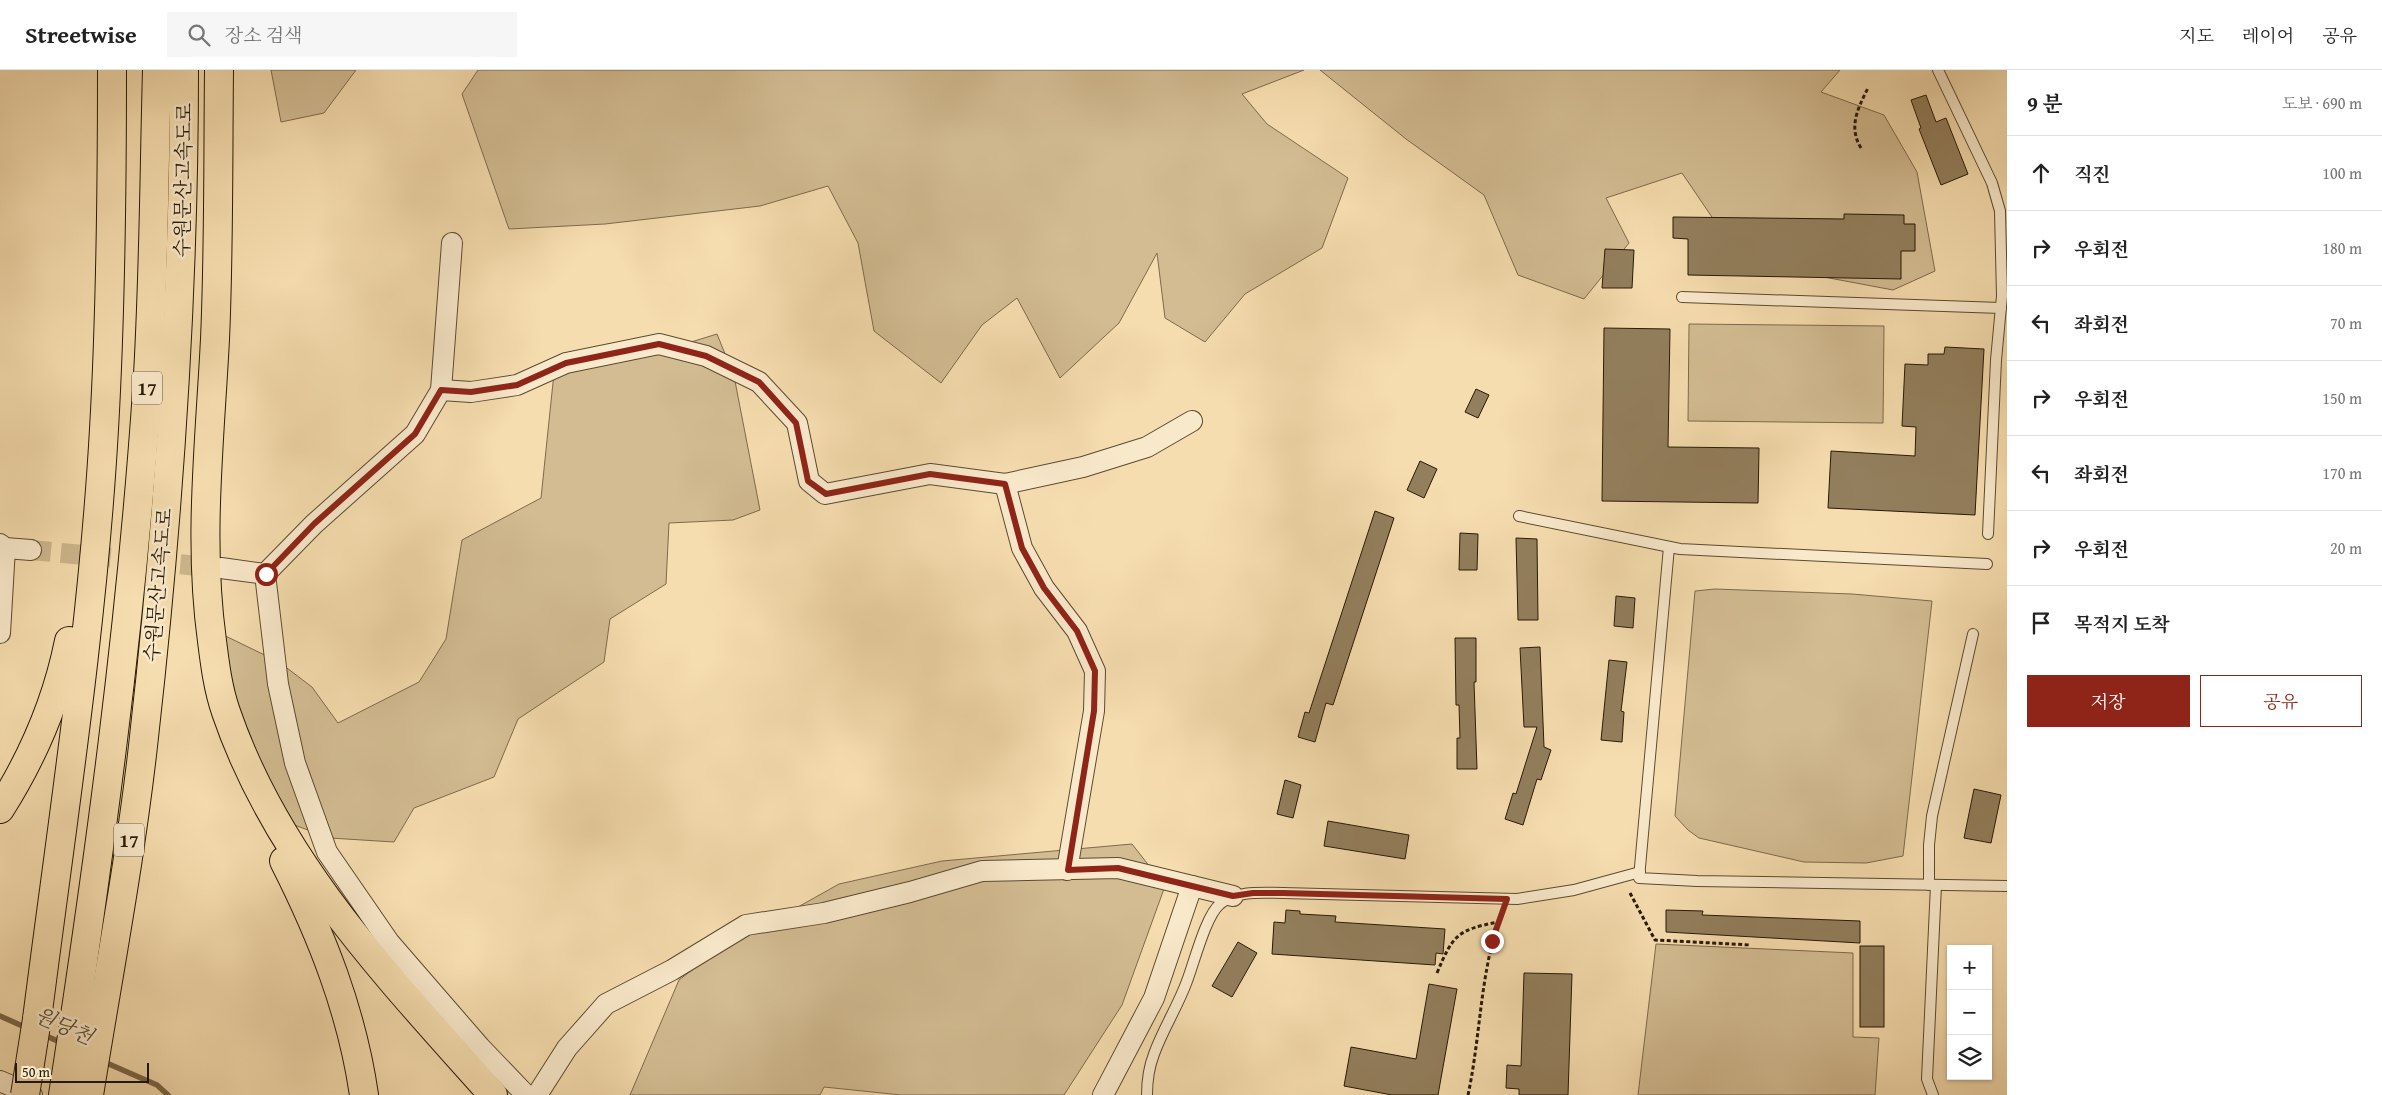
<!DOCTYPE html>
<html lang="ko">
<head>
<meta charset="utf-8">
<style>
	:root { --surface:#fff; --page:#f6f6f6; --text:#222; --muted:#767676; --line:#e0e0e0; --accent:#8f2418 }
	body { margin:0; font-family:"Gentium Book Plus","Noto Serif KR",serif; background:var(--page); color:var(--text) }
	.controls { position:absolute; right:15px; bottom:15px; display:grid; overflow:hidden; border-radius:0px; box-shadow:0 1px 4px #0004 }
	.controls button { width:45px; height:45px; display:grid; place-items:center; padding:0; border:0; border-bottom:1px solid var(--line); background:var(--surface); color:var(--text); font:25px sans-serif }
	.scale { position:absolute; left:15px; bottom:12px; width:134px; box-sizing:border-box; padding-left:5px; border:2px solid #281905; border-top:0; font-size:14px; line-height:18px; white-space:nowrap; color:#281905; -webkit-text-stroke:4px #f9e9cb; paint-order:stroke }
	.stop { position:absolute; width:15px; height:15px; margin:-11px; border:4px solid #8f2418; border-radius:50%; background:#fff }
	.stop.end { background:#8f2418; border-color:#fff; box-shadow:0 1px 5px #0008 }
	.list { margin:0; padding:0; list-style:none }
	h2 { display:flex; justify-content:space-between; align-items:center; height:65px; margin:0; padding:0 20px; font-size:21px }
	h2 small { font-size:16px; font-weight:400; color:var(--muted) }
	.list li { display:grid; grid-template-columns:32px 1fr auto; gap:15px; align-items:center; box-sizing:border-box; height:75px; padding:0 20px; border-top:1px solid var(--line) }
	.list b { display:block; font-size:19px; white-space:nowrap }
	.list em { font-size:16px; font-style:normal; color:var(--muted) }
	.actions { display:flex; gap:10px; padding:15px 20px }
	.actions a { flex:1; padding:11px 0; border:1px solid var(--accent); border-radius:0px; text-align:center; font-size:18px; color:var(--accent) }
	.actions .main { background:var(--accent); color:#fff }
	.icon { flex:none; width:28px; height:28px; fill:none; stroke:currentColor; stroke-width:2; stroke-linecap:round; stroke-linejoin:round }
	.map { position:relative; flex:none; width:2007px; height:1025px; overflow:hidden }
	header { display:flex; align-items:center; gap:30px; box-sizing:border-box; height:70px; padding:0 25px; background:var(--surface); border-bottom:1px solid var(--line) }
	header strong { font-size:24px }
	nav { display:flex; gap:28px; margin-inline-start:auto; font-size:18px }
	.search { width:350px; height:45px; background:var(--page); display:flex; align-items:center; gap:12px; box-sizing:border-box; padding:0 18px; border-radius:0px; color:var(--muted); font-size:19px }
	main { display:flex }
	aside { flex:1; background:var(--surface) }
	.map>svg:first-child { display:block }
	.green { fill:#d3bc92; stroke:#7e6a4c }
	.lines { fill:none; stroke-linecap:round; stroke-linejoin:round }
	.stream { stroke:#7a6648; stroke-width:5.5 }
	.building { fill:#937f5d; stroke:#281905 }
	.street-tunnel { stroke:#cdb68d; stroke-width:20; stroke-dasharray:20 10; stroke-linecap:butt }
	.lane-casing { stroke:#5c4a30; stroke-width:12 }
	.street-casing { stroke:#5c4a30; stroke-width:22 }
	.highway-casing { stroke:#281905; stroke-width:30 }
	.path { stroke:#281905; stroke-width:3; stroke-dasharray:4 2.5; stroke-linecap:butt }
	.lane { stroke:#f9e9cb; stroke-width:10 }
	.street { stroke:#f9e9cb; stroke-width:20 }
	.highway { stroke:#f6ddaf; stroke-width:28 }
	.highway-bridge-casing { stroke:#281905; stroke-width:30; stroke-linecap:butt }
	.highway-bridge { stroke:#f6ddaf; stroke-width:28 }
	.route { stroke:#8f2418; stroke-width:6 }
	.labels { text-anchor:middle; stroke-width:5; stroke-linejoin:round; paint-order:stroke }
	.shield { fill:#f9e9cb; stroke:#675740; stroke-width:1 }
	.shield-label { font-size:19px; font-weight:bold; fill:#281905 }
	.street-label { font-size:20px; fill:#281905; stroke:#f9e9cb }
	.water-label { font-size:21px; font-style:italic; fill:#5e4d32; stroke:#f9e9cb }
</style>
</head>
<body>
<header>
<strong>Streetwise</strong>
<div class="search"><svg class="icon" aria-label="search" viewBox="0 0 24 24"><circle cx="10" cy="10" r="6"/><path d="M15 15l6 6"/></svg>장소 검색</div>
<nav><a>지도</a><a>레이어</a><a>공유</a></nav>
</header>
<main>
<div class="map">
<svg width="2007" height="1025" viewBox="0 0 2007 1025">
	<rect width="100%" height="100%" fill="#f6ddaf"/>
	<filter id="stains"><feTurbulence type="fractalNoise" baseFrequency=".004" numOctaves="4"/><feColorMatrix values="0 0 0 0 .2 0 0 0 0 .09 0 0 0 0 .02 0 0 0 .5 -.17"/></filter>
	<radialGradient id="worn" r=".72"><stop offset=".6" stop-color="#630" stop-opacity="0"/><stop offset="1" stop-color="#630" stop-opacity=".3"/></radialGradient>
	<!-- green -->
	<g class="green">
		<path d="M271 0H356L324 43 281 52Z"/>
		<path d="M478 0H1304L1242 24 1267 54 1348 108 1322 178 1245 224 1205 272 1165 248 1157 183 1119 253 1060 308 1017 228 982 255 941 313 874 261 858 173 828 116 760 136 605 154 509 159 462 24Z"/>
		<path d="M1320 0H1840L1821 22 1884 45 1917 102 1935 201 1893 220 1792 201 1720 159 1682 103 1606 128 1629 173 1584 229 1518 205 1484 125 1406 69Z"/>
		<path d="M1689 254 1884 256 1883 353 1688 351Z"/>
		<path d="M717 264 734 306 760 440 733 450 669 453 666 514 610 549 604 592 518 649 494 707 414 738 394 772 330 768 286 752 253 689 207 557 279 592 312 617 338 653 419 612 446 569 462 470 541 428 554 303 636 289Z"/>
		<path d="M1715 519 1852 524 1932 531 1903 786 1866 793 1804 792 1699 768 1688 760 1675 746 1695 521Z"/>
		<path d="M1132 774 1165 816 1122 935 1064 1025H901L824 1017 820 1025H630L679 910 709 887 839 814 942 791Z"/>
		<path d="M1656 874 1853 883V967L1879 968 1875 1025H1638Z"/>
	</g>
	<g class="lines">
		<!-- stream -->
		<g class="stream">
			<path d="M0 946 27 958"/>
			<path d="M42 964 64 974"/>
			<path d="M102 991 157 1015 168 1025"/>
		</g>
	</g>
	<!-- building -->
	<g class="building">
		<path d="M1926 25 1936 52 1946 48 1968 104 1941 115 1919 59 1921 58 1911 30Z"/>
		<path d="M1844 144 1904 145V154H1915V181H1901V209L1688 205V169L1673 168V147L1844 149Z"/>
		<path d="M1605 179 1634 180 1632 218H1602Z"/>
		<path d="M1604 258 1670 259 1668 377 1759 378 1758 433 1602 431Z"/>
		<path d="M1945 277 1984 279 1975 445 1828 438 1831 381 1915 386 1916 357 1902 356 1905 294 1928 295V284H1944Z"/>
		<path d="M1476 319 1489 325 1478 348 1465 342Z"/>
		<path d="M1420 391 1437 399 1424 428 1407 420Z"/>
		<path d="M1375 441 1394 448 1333 635 1326 633 1315 672 1298 667 1305 642 1309 643Z"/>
		<path d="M1460 463 1478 464 1477 500H1459Z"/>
		<path d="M1516 468 1537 469 1538 550H1518Z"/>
		<path d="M1616 526 1635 528 1633 558 1614 556Z"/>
		<path d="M1455 568H1476V612H1474L1477 699H1457V668H1460L1459 635H1456Z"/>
		<path d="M1540 577 1544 677 1551 680 1541 710 1537 709 1523 755 1505 749 1513 723 1516 724 1537 657H1524L1520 578Z"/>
		<path d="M1609 590 1627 592 1621 641 1624 642 1622 672 1601 670Z"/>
		<path d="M1285 710 1301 715 1293 748 1277 744Z"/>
		<path d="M1974 719 2001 725 1991 773 1964 768Z"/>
		<path d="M1328 751 1409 765 1405 789 1324 776Z"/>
		<path d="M1286 840 1300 841V844L1336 846 1335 852 1445 859 1443 884 1436 883 1435 895 1272 884 1274 852 1285 853Z"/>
		<path d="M1666 840 1703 841 1702 845 1860 851V873L1666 862Z"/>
		<path d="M1238 872 1257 883 1232 927 1212 916Z"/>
		<rect x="1860" y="876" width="24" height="81"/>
		<path d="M1524 903 1572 904 1568 1025H1519V1019L1506 1018 1507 995 1521 996Z"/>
		<path d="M1429 914 1457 919 1438 1025H1392L1344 1016 1351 977 1416 989Z"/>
	</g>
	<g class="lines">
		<!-- street-tunnel -->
		<path class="street-tunnel" d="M31 480 219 498"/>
		<defs>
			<g id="lane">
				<path d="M1938 0 1992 113 2000 141 2002 226 1996 290 1988 464"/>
				<path d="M1682 227 2001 238"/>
				<path d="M1519 446 1680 479 1987 494"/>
				<path d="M1669 477 1639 808 1697 811 2007 816"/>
				<path d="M1929 815V775L1932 746 1973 564"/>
				<path d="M1147 1025C1147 1011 1149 997 1154 984 1163 959 1178 936 1187 911 1194 893 1206 845 1220 834 1237 820 1263 823 1283 823L1517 829 1574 820 1640 802"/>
				<path d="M1933 1025 1927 1009 1936 815"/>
			</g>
			<g id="street">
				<path d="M441 320 471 322 517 315 566 293 659 274 706 286 759 312 797 353 809 411 825 424 930 404 1005 414 1083 397 1147 377 1192 351"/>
				<path d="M1005 414 1022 478 1044 518 1077 561 1095 601 1094 641 1067 800"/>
				<path d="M0 474 5 478 31 480"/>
				<path d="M221 498 265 504 278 614 295 693 327 782 389 872 480 977 526 1025"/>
				<path d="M265 504 314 454 415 364 441 320 452 173"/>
				<path d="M0 563 5 478"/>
				<path d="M0 1011 32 1025"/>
				<path d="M537 1025 567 978 606 934 672 900 746 855 824 843 910 822 982 801 1118 798 1233 826"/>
				<path d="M1103 1025 1154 928 1192 816"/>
			</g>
			<g id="highway">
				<path d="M219 0C218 89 219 179 215 269 210 369 198 471 212 571 215 595 218 619 226 642 277 792 390 909 493 1025"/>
				<path d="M0 739C33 687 57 631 69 571"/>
				<path d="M284 791C322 866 352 942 364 1025"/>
				<path d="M37 949C62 753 93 556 104 359 111 239 112 120 112 0"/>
				<path d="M63 1025C99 791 131 557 147 321 154 214 154 107 157 0"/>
				<path d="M89 1025C108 906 131 787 144 667 169 445 184 223 184 0"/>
			</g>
		</defs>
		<!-- lane casing -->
		<use href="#lane" class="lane-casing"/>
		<!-- street casing -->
		<use href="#street" class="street-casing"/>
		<!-- highway casing -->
		<use href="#highway" class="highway-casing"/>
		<!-- path -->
		<g class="path">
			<path d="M1861 78C1848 57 1858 38 1868 18"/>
			<path d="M1630 823 1655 870 1751 875"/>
			<path d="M1437 903C1453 865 1457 860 1498 852"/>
			<path d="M1468 1025C1481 965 1480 899 1502 842"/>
		</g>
		<!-- lane -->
		<use href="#lane" class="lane"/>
		<!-- street -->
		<use href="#street" class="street"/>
		<!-- highway -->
		<use href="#highway" class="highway"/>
		<defs>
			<path id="highway-bridge" d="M25 1025 37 949"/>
		</defs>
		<!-- highway-bridge casing -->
		<use href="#highway-bridge" class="highway-bridge-casing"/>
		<!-- highway-bridge -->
		<use href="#highway-bridge" class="highway-bridge"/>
	</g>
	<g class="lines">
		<!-- route -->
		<path class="route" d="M266 504 314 454 415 364 441 320 471 322 517 315 566 293 659 274 706 286 759 312 796 353 808 411 826 424 930 404 1005 414 1022 478 1044 518 1077 561 1095 601 1094 641 1068 800 1118 798 1233 826 1253 823H1283L1507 829 1492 871"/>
	</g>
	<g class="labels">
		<!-- shield labels -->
		<g class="shield">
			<rect x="132" y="301.5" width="30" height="33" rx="4"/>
			<rect x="114" y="753.5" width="30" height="33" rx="4"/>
		</g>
		<g class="shield-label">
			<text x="147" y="325">17</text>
			<text x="129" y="777">17</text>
		</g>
		<!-- street labels -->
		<g class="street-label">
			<text transform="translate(183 110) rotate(-89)" y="7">수원문산고속도로</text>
			<text transform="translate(158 515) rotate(-85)" y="7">수원문산고속도로</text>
		</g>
		<!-- water labels -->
		<g class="water-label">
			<text transform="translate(64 956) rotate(24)" y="7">원당천</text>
		</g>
	</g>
	<rect width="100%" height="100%" filter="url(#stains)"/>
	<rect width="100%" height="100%" fill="url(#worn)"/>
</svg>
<div class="controls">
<button>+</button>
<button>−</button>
<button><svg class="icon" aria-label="layers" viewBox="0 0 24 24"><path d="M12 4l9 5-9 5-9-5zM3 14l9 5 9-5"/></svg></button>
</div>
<div class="scale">50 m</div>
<div class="stop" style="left:266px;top:504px"></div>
<div class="stop end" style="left:1492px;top:871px"></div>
</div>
<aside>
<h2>9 분<small>도보 · 690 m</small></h2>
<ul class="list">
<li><svg class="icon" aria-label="ahead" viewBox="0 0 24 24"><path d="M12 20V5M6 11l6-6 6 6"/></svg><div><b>직진</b></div><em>100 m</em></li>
<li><svg class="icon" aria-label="right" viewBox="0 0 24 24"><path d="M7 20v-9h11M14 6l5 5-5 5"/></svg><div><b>우회전</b></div><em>180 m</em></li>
<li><svg class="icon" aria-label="left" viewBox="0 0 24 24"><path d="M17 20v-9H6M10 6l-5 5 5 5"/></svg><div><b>좌회전</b></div><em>70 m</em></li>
<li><svg class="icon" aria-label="right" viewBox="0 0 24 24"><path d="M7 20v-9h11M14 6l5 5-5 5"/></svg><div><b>우회전</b></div><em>150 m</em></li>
<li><svg class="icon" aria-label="left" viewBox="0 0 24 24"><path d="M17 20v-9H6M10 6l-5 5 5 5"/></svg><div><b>좌회전</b></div><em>170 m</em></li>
<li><svg class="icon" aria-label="right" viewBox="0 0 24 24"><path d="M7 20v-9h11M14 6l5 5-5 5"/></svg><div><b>우회전</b></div><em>20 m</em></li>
<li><svg class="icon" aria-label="arrive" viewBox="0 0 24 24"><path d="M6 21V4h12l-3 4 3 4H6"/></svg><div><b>목적지 도착</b></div></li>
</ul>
<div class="actions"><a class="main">저장</a><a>공유</a></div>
</aside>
</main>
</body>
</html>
